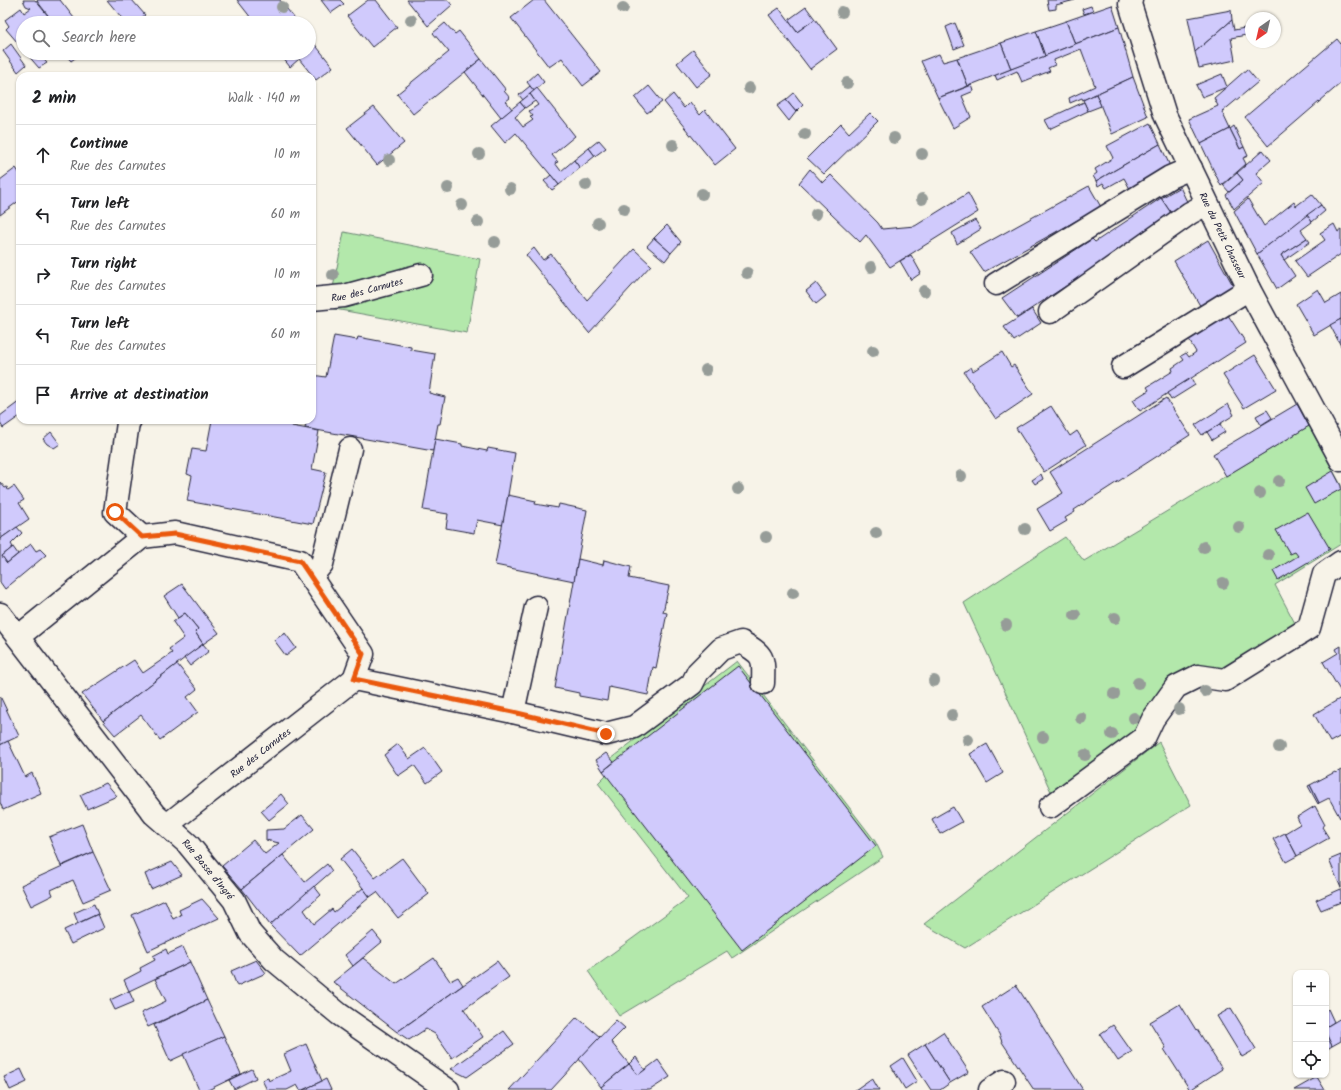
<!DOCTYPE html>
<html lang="en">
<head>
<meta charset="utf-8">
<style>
	:root { --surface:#fff; --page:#f6f6f6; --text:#202124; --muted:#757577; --line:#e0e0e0 }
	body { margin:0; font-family:Kalam,sans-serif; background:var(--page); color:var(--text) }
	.controls { position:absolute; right:12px; bottom:12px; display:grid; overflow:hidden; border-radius:8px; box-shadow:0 1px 3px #0004 }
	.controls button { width:36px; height:36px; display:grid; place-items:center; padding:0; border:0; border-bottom:1px solid var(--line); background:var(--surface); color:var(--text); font:20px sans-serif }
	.compass { position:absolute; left:1245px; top:12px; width:36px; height:36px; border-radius:50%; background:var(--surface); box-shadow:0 1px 3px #0004; rotate:214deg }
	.stop { position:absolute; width:12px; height:12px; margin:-9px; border:3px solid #ea580c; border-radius:50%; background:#fff }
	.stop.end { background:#ea580c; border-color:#fff; box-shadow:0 1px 4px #0008 }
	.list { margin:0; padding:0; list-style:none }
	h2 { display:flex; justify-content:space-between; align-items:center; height:52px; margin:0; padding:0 16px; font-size:17px }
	h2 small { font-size:13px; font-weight:400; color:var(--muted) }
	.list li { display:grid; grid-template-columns:26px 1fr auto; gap:12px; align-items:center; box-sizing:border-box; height:60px; padding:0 16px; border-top:1px solid var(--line) }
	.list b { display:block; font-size:15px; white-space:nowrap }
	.list p { margin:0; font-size:13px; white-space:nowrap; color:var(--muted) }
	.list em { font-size:13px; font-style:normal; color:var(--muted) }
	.icon { flex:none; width:22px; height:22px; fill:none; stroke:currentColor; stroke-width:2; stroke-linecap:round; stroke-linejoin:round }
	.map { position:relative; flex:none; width:1341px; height:1090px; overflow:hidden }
	.search { position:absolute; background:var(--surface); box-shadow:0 1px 3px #0004; left:16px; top:16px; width:300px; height:44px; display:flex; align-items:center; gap:10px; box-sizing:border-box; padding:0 14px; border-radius:22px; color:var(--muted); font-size:15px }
	.panel { position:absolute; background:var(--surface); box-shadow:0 1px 3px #0004; left:16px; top:72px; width:300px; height:352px; border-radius:12px }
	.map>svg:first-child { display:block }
	.green { fill:#b3e8ab; stroke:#6a8573 }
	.building { fill:#d0cafc; stroke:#22223b }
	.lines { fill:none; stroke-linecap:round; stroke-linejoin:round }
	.minor-casing { stroke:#22223b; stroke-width:25 }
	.minor { stroke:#f7f3e8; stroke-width:22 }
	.tree { fill:#969c98 }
	.route { stroke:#ea580c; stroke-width:5 }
	.labels { text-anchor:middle; stroke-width:3; stroke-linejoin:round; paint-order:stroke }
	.street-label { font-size:10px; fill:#22223b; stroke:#f7f3e8 }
</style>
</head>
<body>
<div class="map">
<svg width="1341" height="1090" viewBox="0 0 1341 1090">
	<rect width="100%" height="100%" fill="#f7f3e8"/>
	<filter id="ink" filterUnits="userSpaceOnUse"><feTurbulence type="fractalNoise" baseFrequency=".025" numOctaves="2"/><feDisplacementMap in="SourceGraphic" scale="8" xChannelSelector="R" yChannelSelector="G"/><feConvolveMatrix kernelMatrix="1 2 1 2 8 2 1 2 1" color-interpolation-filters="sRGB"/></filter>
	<g filter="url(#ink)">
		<!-- green -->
		<g class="green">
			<path d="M344 232 480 259 467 333 329 308Z"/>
			<path d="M1309 426 1341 485V544L1275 585 1298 629 1220 675 1197 670 1139 732 1053 796 964 603 1065 537 1084 561Z"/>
			<path d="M737 661 875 841 883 857 732 958 727 951 619 1016 588 971 688 898 598 783 607 774 601 766Z"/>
			<path d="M1159 742 1191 805 965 948 924 924Z"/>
		</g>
		<!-- building -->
		<g class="building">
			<path d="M23 0H35L54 23H23V49L6 29 9 26 5 20 21 8 24 13 31 8 26 6Z"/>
			<path d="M38 0H60L74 18 68 23H54L37 1Z"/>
			<path d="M107 0H132L145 15 135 23H126Z"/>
			<path d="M237 0H280L298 23H255Z"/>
			<path d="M321 0H340L344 4 331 13Z"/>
			<path d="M368 0H376L397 27 372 47 347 16Z"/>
			<path d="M407 0H448L452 5 428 26Z"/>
			<path d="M534 0H544L601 72 583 86 562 58 549 67 511 18Z"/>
			<path d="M1047 0H1075L1056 5V9L1049 10Z"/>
			<path d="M1112 5 1119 27 1075 44 1066 21Z"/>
			<path d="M1091 6 1093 11 1084 14 1082 9Z"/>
			<path d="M806 7 815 19 797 32 788 20Z"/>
			<path d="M779 8 797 32 815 19 837 49 810 69 769 15Z"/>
			<path d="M1231 10 1232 20 1195 52 1188 18Z"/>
			<path d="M1232 20 1234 30 1245 28 1246 35 1231 38 1235 60 1199 68 1195 52Z"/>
			<path d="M1066 21 1075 44 1045 56 1036 31Z"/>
			<path d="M445 23 455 34 459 31 481 59 413 114 397 94 449 52 433 33Z"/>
			<path d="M955 23 964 45 954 49 946 27Z"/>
			<path d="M1119 27 1133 77 1083 100 1082 98 1070 103 1069 98 1095 86 1081 49 1054 60 1055 65 1048 68 1050 71 1022 82 1017 71 997 80 995 75Z"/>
			<path d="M1036 31 1045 56 1011 69 1001 43Z"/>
			<path d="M309 37 333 67 316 80 299 59 290 67 279 53H309Z"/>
			<path d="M1337 39 1341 44V83L1268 146 1245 117Z"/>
			<path d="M1001 43 1011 69 968 86 957 58Z"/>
			<path d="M11 44 26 65 18 72 3 51Z"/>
			<path d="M693 50 712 74 696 87 677 63Z"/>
			<path d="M26 53H38L47 63 39 68Z"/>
			<path d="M64 53H75L78 56 71 61Z"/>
			<path d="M939 54 943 62 957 58 968 86 938 98 921 61Z"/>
			<path d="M481 59 506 90 504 91 510 98 506 101 512 109 501 118 465 72Z"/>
			<path d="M1247 69 1258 82 1222 112 1230 129 1201 144 1189 119 1218 106 1214 98Z"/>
			<path d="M537 73 544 82 534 91 527 82Z"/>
			<path d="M1222 74 1227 87 1202 97 1196 85Z"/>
			<path d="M1133 77 1148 117 1112 134 1096 94Z"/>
			<path d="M972 85 974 91 962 96 971 117 953 128 938 98Z"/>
			<path d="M530 86 534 91 523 100 519 95Z"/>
			<path d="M649 86 662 102 647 113 635 98Z"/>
			<path d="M537 88 575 136 552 155 558 162 555 163 561 171 574 160 580 168 559 185 516 133 505 143 491 126 520 102 525 108 515 117 523 127 533 120 530 117 533 116 529 111 538 105 530 94Z"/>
			<path d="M794 93 803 105 796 112 786 100Z"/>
			<path d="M530 94 535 101 525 108 520 102Z"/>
			<path d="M673 94 684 108 690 102 700 115 705 110 735 149 715 165 664 102Z"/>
			<path d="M1096 94 1101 106 1088 111 1083 100Z"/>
			<path d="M786 100 796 112 789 121 777 106Z"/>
			<path d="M1084 102 1088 111 1050 129 1045 120Z"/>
			<path d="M374 107 404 143 377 165 347 128Z"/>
			<path d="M870 113 878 121 824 174 807 158 841 124 849 133Z"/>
			<path d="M1150 123 1160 144 1096 181 1093 176 1097 173 1095 169 1113 158 1107 146Z"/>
			<path d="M1234 126 1244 147 1240 149 1230 129Z"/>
			<path d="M1230 129 1240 149 1244 147 1248 156 1243 158 1246 164 1221 186 1201 144Z"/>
			<path d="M599 140 606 148 595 156 589 148Z"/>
			<path d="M1160 144 1170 166 1130 189 1124 178 1106 188 1103 183 1098 186 1096 181Z"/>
			<path d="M589 148 595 156 580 168 574 160Z"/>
			<path d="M1263 150 1271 160 1256 173 1264 183 1234 209 1226 195 1243 180 1237 173Z"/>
			<path d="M16 168 20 174V200L0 215V180Z"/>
			<path d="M810 169 823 183 831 175 878 223 882 229 915 226 968 193 978 212 890 267 866 235 860 242 799 183Z"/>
			<path d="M1237 173 1243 180 1229 192 1223 185Z"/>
			<path d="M551 175 559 185 552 190 544 181Z"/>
			<path d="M1089 186 1101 207 984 272 970 252Z"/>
			<path d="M1180 187 1189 206 1173 216 1161 198Z"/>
			<path d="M1312 194 1321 205 1257 254 1234 211 1248 199 1264 226 1294 202 1296 206Z"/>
			<path d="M1161 198 1173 216 1017 318 1002 298 1092 239 1095 242Z"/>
			<path d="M1321 205 1325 211 1312 222 1307 215Z"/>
			<path d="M1307 215 1312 222 1301 230 1307 238 1281 255 1295 276 1277 289 1257 254Z"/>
			<path d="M975 220 981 229 957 244 952 233Z"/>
			<path d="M1334 224 1338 232 1341 230V254L1307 277 1295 261 1325 240 1320 233Z"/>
			<path d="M667 225 681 242 671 253 654 238Z"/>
			<path d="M654 238 671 253 665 261 647 246Z"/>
			<path d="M1307 238 1310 242 1284 260 1281 255Z"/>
			<path d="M1208 240 1235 289 1202 309 1174 261Z"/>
			<path d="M534 248 543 260 551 254 587 300 634 249 651 265 589 333 526 255Z"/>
			<path d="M911 255 921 273 911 280 900 261Z"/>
			<path d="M816 283 826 296 816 304 806 291Z"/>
			<path d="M1318 289 1326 303 1341 294V319L1314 335 1296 304Z"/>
			<path d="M1032 309 1041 323 1014 341 1004 327Z"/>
			<path d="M1226 312 1246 343 1140 411 1133 400 1149 390 1147 387 1173 371 1172 368 1184 360 1181 356 1186 353 1189 357 1196 352 1187 337Z"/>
			<path d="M1341 319V346L1330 325Z"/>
			<path d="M334 336 357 340 358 337 411 347V350L435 354 429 393 445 397 440 424H438L433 451 305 428 307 420H312V375L326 377Z"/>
			<path d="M1002 352 1011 367 1014 365 1033 394 996 419 964 372 971 367 973 371Z"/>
			<path d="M1255 355 1276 389 1244 408 1223 375Z"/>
			<path d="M1191 378 1195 385 1171 400 1167 393Z"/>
			<path d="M1166 398 1190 435 1074 510 1075 512 1065 518 1067 521 1050 531 1037 509 1063 493 1050 472Z"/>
			<path d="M20 401V416L3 428 0 423V416Z"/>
			<path d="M1228 404 1234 415 1202 435 1195 425Z"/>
			<path d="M1297 404 1309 426 1226 476 1213 454Z"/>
			<path d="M1051 406 1070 436 1077 431 1086 445 1044 472 1016 428Z"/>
			<path d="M1267 410 1272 418 1261 425 1256 416Z"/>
			<path d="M212 420H271L292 424V426L319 431 312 469 326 472 313 524 187 501 192 476 187 474 192 449 206 451Z"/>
			<path d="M1220 424 1225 432 1212 440 1207 432Z"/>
			<path d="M51 432 60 444 54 448 47 444 43 439Z"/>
			<path d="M435 439 462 444V446L487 451 488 448 515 453 503 525 477 520 474 533 446 528 448 514 423 510Z"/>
			<path d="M1333 471 1341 486V489L1314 504 1305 488Z"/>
			<path d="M1041 474 1043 479 1035 484 1032 480Z"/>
			<path d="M0 482 5 488 7 487 8 490 14 486 24 500 19 503 29 519 0 539Z"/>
			<path d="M508 495 536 501 535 504 558 508 559 504 587 510 574 581 495 565Z"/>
			<path d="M1308 512 1330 549 1278 580 1273 571 1298 556 1295 552 1290 554 1276 530Z"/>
			<path d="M17 527 22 533 11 544 13 547 2 556 7 563 31 544 36 551 40 549 46 555 5 589 0 582V539Z"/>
			<path d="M13 547 18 554 7 563 2 556Z"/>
			<path d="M578 559 603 565 604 560 631 567 629 578 669 586 663 612 667 613 656 668 653 667 648 695 609 687 607 701 579 696V693L555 688Z"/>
			<path d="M182 584 219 633 203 644 195 632 198 629 185 613 178 618 164 596Z"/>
			<path d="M185 613 198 629 195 632 203 644 103 721 82 694 134 660 143 673 172 653 169 649 184 638 173 622Z"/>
			<path d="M285 633 296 648 286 656 274 640Z"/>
			<path d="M203 644 209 651 190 666 184 658Z"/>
			<path d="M1341 646V692L1323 662 1338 653 1336 649Z"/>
			<path d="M177 664 197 689 187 697 198 712 160 740 141 715 115 735 103 721Z"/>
			<path d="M738 666 876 846 742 950 603 771Z"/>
			<path d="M0 696 19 736 0 745Z"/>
			<path d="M1341 698V736L1330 742 1314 714Z"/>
			<path d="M8 741 25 777 32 773 41 793 3 810 0 802V745Z"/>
			<path d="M398 744 409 759 425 748 442 772 427 783 414 765 398 776 384 755Z"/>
			<path d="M987 744 1003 773 987 783 970 754Z"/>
			<path d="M606 753 614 762 603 771 596 760Z"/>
			<path d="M1341 770V817L1340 818 1329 798 1319 803 1310 785 1335 772 1336 773Z"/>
			<path d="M106 783 117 796 87 809 80 795Z"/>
			<path d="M1310 785 1319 803 1318 804 1308 786Z"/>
			<path d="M281 794 289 804 269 820 261 811Z"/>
			<path d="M1315 806 1325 825 1322 827 1329 838 1297 856 1285 833 1300 824 1297 817Z"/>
			<path d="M953 807 962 822 940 834 932 819Z"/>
			<path d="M302 815 314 829 242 889 222 866 253 840 265 854 279 843 266 840V830L284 829Z"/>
			<path d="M82 824 93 852 61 866 49 837Z"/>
			<path d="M1285 833 1297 856 1286 862 1273 839Z"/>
			<path d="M352 849 375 878 402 858 429 894 398 918 377 892 370 897 340 859Z"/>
			<path d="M93 852 111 890 83 902 73 880 51 890 53 895 31 906 21 885Z"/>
			<path d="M283 855 305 882 327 864 332 871 270 925 242 889Z"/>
			<path d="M1341 855V888L1329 860Z"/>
			<path d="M172 862 182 875 151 889 145 874Z"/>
			<path d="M314 886 321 895 304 910 314 924 332 909 334 912 363 888 370 897 300 956 270 925Z"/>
			<path d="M1341 889V902L1321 910 1316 900Z"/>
			<path d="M202 899 219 918 148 951 132 915 165 900 173 919 181 915 179 910Z"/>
			<path d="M94 904 98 914 78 923 74 913Z"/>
			<path d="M98 914 104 928 71 944 64 930Z"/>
			<path d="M373 931 382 942 353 966 345 955Z"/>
			<path d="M183 947 190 962 129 991 124 980 141 971 140 968 155 960 153 956 166 949 168 954Z"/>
			<path d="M363 958 396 984 434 958 450 981 458 977 463 985 397 1032 333 982Z"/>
			<path d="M256 960 266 973 237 986 231 971Z"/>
			<path d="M497 961 509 977 464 1009 483 1037 452 1058 435 1034 426 1029 409 1040 397 1032Z"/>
			<path d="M190 962 207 1000 148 1027 141 1013 166 1001 155 979Z"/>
			<path d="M1016 985 1083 1090H1034L1002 1042 999 1034 982 1007Z"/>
			<path d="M129 991 134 1002 115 1010 110 1000Z"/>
			<path d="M207 1000 224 1036 170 1061 154 1025Z"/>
			<path d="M1180 1004 1196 1030 1197 1029 1222 1069 1190 1090 1164 1049 1166 1048 1150 1022Z"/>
			<path d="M1231 1008 1256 1049 1242 1057 1217 1016Z"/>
			<path d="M1328 1009 1334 1022 1326 1027V1011Z"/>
			<path d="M577 1017 600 1037 551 1090H509Z"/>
			<path d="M1341 1018V1041L1332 1046 1326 1034V1027Z"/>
			<path d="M616 1020 625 1028 611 1042 629 1064 601 1087 579 1059Z"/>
			<path d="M1113 1025 1132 1052 1118 1061 1100 1034Z"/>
			<path d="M504 1031 514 1044 467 1077 451 1069Z"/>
			<path d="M943 1032 969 1072 950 1083 925 1044Z"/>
			<path d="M1326 1034 1332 1046 1326 1050Z"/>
			<path d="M224 1036 241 1074 208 1090H199L183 1054Z"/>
			<path d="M306 1044 322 1081 303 1090H300L297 1085 287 1090H267L262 1080 268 1078 269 1081 291 1071 284 1054Z"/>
			<path d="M925 1044 950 1083 940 1090H931L908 1055Z"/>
			<path d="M636 1057 645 1070 638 1075 629 1064Z"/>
			<path d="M903 1058 917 1081 905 1089 891 1066Z"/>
			<path d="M658 1060 670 1077 650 1090H603L601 1087 629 1064 638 1075Z"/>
			<path d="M21 1069 27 1082 10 1090 4 1077Z"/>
			<path d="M252 1069 256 1078 234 1089 229 1080Z"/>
			<path d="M1317 1077 1325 1090H1294Z"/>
			<path d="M872 1078 879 1090H855Z"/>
			<path d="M326 1079 331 1090H303L322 1081Z"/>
		</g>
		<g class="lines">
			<defs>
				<g id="minor">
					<path id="s1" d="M1131 0 1130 4 1165 115 1249 289 1341 460"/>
					<path d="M996 284 1170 177 1191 168"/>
					<path id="s2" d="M312 299 344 296 421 275"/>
					<path d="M1050 312 1190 213 1207 204"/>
					<path d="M1123 367 1249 289"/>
					<path d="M130 420 128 423 115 512 142 537"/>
					<path d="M311 577 322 564 350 449"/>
					<path id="s3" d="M0 614 154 814 188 844 234 900 250 933 274 960 339 1014 448 1090"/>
					<path d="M18 637 142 537 175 533 300 561 363 654 354 679"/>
					<path d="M513 712 536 607"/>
					<path d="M1050 807 1144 738 1153 719 1176 687 1198 676 1225 680 1309 628 1324 574 1341 562"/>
					<path id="s4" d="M167 825 354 679 513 712 606 734 634 727 692 684 698 672 721 649 741 642C764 655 764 657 763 683"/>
					<path d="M990 1090 1004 1081"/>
				</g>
			</defs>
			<!-- minor casing -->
			<use href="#minor" class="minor-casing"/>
			<!-- minor -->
			<use href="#minor" class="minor"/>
		</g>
		<!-- trees -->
		<g class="tree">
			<circle cx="282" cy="7" r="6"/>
			<circle cx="623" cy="8" r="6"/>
			<circle cx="842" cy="12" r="6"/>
			<circle cx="411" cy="20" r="6"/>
			<circle cx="847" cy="83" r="6"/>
			<circle cx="749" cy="88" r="6"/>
			<circle cx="805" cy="134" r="6"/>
			<circle cx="894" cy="138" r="6"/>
			<circle cx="673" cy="145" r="6"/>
			<circle cx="479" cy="154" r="6"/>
			<circle cx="922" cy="154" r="6"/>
			<circle cx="389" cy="160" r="6"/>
			<circle cx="586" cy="185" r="6"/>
			<circle cx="448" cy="188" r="6"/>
			<circle cx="510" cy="189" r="6"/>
			<circle cx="702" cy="194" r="6"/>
			<circle cx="922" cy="199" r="6"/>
			<circle cx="462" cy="205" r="6"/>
			<circle cx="624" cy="209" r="6"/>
			<circle cx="816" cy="214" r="6"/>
			<circle cx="478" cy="222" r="6"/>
			<circle cx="598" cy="223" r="6"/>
			<circle cx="495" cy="242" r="6"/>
			<circle cx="871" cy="267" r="6"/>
			<circle cx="747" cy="273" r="6"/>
			<circle cx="333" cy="275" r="6"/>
			<circle cx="924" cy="291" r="6"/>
			<circle cx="873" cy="351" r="6"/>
			<circle cx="706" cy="370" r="6"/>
			<circle cx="961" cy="476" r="6"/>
			<circle cx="1279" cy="481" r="6"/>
			<circle cx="738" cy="489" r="6"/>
			<circle cx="1260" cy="493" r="6"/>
			<circle cx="1239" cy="527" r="6"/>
			<circle cx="1025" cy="529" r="6"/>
			<circle cx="876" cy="533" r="6"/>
			<circle cx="766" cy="537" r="6"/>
			<circle cx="1204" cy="547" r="6"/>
			<circle cx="1268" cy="555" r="6"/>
			<circle cx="1223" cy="583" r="6"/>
			<circle cx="793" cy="593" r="6"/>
			<circle cx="1075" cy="615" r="6"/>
			<circle cx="1115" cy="618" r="6"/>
			<circle cx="1006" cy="625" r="6"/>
			<circle cx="934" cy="681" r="6"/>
			<circle cx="1138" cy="683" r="6"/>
			<circle cx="1205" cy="691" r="6"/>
			<circle cx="1114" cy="694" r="6"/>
			<circle cx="1179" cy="709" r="6"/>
			<circle cx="952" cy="715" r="6"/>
			<circle cx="1081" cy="718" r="6"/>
			<circle cx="1134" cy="718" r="6"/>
			<circle cx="1112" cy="734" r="6"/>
			<circle cx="1043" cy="737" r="6"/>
			<circle cx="968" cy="740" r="6"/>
			<circle cx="1279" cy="747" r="6"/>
			<circle cx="1085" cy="755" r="6"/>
		</g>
	</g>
	<g class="lines" filter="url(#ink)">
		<!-- route -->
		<path class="route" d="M115 512 142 537 175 534 300 561 363 654 354 679 513 712 606 734"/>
	</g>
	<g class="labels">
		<!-- street labels -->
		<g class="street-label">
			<text dy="4" stroke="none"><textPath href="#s1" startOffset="254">Rue du Petit Chasseur</textPath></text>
			<text dy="4" stroke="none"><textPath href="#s2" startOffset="56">Rue des Carnutes</textPath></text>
			<text dy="4" stroke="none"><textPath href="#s4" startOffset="118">Rue des Carnutes</textPath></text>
			<text dy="4" stroke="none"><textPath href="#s3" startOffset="330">Rue Basse d'Ingré</textPath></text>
		</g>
	</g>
</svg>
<div class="controls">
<button>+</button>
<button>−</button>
<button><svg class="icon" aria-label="locate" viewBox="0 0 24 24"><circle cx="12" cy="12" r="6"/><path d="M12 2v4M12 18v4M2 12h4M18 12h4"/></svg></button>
</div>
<svg class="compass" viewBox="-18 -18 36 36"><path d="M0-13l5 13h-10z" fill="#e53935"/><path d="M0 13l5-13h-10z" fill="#757577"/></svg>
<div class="stop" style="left:115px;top:512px"></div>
<div class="stop end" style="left:606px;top:734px"></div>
<div class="search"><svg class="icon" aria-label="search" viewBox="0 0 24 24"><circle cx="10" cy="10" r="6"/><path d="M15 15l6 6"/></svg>Search here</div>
<section class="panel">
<h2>2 min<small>Walk · 140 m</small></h2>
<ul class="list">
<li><svg class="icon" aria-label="ahead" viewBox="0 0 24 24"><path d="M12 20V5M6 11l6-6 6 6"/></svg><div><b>Continue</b><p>Rue des Carnutes</p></div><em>10 m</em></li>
<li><svg class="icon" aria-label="left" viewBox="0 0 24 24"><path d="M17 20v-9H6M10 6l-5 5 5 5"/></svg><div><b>Turn left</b><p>Rue des Carnutes</p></div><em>60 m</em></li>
<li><svg class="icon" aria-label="right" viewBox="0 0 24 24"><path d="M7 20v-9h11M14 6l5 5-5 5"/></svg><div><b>Turn right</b><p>Rue des Carnutes</p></div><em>10 m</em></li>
<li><svg class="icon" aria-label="left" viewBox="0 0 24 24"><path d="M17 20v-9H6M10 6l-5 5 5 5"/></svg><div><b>Turn left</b><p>Rue des Carnutes</p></div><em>60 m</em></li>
<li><svg class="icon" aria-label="arrive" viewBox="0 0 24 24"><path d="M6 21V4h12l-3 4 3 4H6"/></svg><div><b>Arrive at destination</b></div></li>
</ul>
</section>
</div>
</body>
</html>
